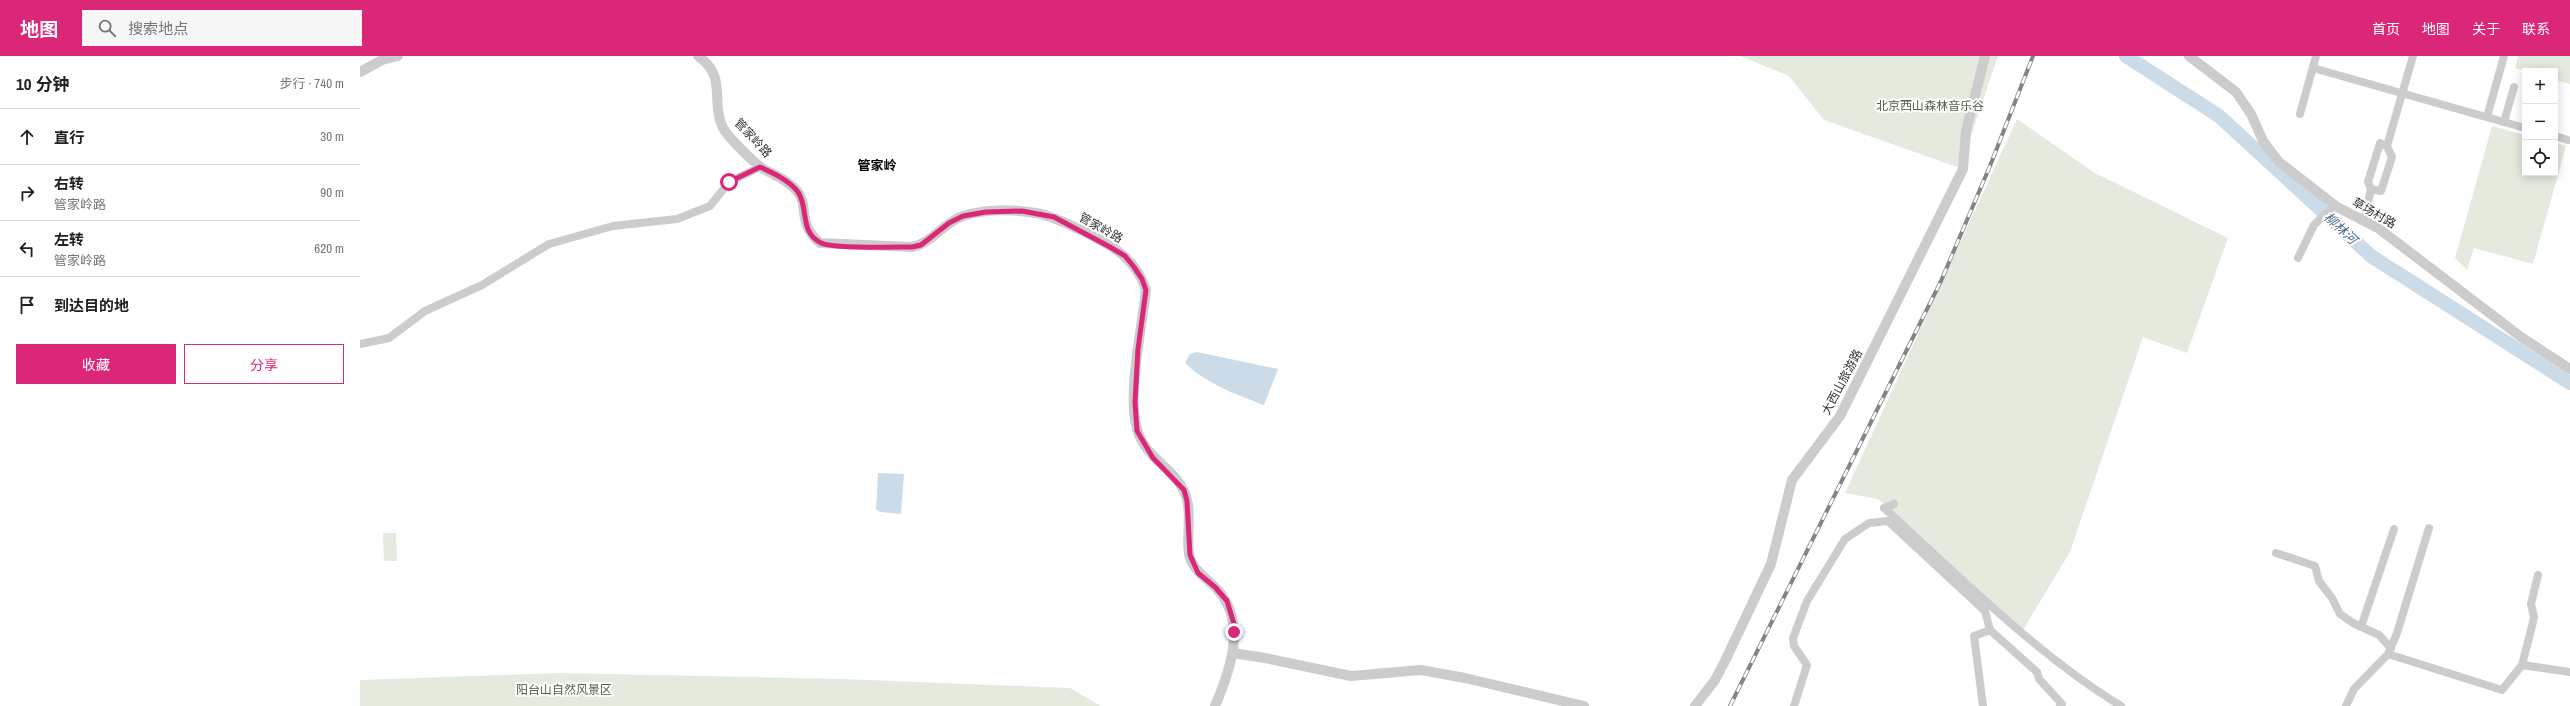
<!DOCTYPE html>
<html lang="zh">
<head>
<meta charset="utf-8">
<style>
	:root { --surface:#fff; --page:#f6f6f6; --text:#202124; --muted:#757577; --line:#e0e0e0; --accent:#db2777 }
	body { margin:0; font-family:"Archivo Narrow","Noto Sans SC",sans-serif; background:var(--page); color:var(--text) }
	.controls { position:absolute; right:12px; top:12px; display:grid; overflow:hidden; border-radius:0px; box-shadow:0 2px 10px #0003 }
	.controls button { width:36px; height:36px; display:grid; place-items:center; padding:0; border:0; border-bottom:1px solid var(--line); background:var(--surface); color:var(--text); font:20px sans-serif }
	.stop { position:absolute; width:12px; height:12px; margin:-9px; border:3px solid #db2777; border-radius:50%; background:#fff }
	.stop.end { background:#db2777; border-color:#fff; box-shadow:0 1px 4px #0008 }
	.list { margin:0; padding:0; list-style:none }
	h2 { display:flex; justify-content:space-between; align-items:center; height:52px; margin:0; padding:0 16px; font-size:17px }
	h2 small { font-size:13px; font-weight:400; color:var(--muted) }
	.list li { display:grid; grid-template-columns:26px 1fr auto; gap:12px; align-items:center; box-sizing:border-box; height:56px; padding:0 16px; border-top:1px solid var(--line) }
	.list b { display:block; font-size:15px; white-space:nowrap }
	.list p { margin:0; font-size:13px; white-space:nowrap; color:var(--muted) }
	.list em { font-size:13px; font-style:normal; color:var(--muted) }
	.actions { display:flex; gap:8px; padding:12px 16px }
	.actions a { flex:1; padding:9px 0; border:1px solid var(--accent); border-radius:0px; text-align:center; font-size:14px; color:var(--accent) }
	.actions .main { background:var(--accent); color:#fff }
	.icon { flex:none; width:22px; height:22px; fill:none; stroke:currentColor; stroke-width:2; stroke-linecap:round; stroke-linejoin:round }
	.map { position:relative; flex:none; width:2210px; height:650px; overflow:hidden }
	header { display:flex; align-items:center; gap:24px; box-sizing:border-box; height:56px; padding:0 20px; background:var(--accent); color:#fff }
	header strong { font-size:19px }
	nav { display:flex; gap:22px; margin-inline-start:auto; font-size:14px }
	.search { width:280px; height:36px; background:var(--page); display:flex; align-items:center; gap:10px; box-sizing:border-box; padding:0 14px; border-radius:0px; color:var(--muted); font-size:15px }
	main { display:flex }
	aside { flex:1; background:var(--surface) }
	.map>svg:first-child { display:block }
	.green { fill:#e4eade }
	.water { fill:#ccdbe8 }
	.lines { fill:none; stroke-linecap:round; stroke-linejoin:round }
	.river { stroke:#ccdbe8; stroke-width:14 }
	.minor { stroke:#ccc; stroke-width:8 }
	.tertiary { stroke:#ccc; stroke-width:10 }
	.rail-casing { stroke:#848484; stroke-width:4 }
	.rail { stroke:#fff; stroke-width:2.5; stroke-dasharray:8; stroke-linecap:butt }
	.route { stroke:#db2777; stroke-width:5 }
	.labels { text-anchor:middle; stroke-width:4; stroke-linejoin:round; paint-order:stroke }
	.park-label { font-size:12px; fill:#4f6541; stroke:#fff }
	.street-label { font-size:12px; fill:#2f2f2f; stroke:#fff }
	.neighbourhood-label { font-size:13px; font-weight:bold; fill:#000; stroke:#fff }
	.water-label { font-size:13px; font-style:italic; fill:#466888; stroke:#fff }
</style>
</head>
<body>
<header>
<strong>地图</strong>
<div class="search"><svg class="icon" aria-label="search" viewBox="0 0 24 24"><circle cx="10" cy="10" r="6"/><path d="M15 15l6 6"/></svg>搜索地点</div>
<nav><a>首页</a><a>地图</a><a>关于</a><a>联系</a></nav>
</header>
<main>
<aside>
<h2>10 分钟<small>步行 · 740 m</small></h2>
<ul class="list">
<li><svg class="icon" aria-label="ahead" viewBox="0 0 24 24"><path d="M12 20V5M6 11l6-6 6 6"/></svg><div><b>直行</b></div><em>30 m</em></li>
<li><svg class="icon" aria-label="right" viewBox="0 0 24 24"><path d="M7 20v-9h11M14 6l5 5-5 5"/></svg><div><b>右转</b><p>管家岭路</p></div><em>90 m</em></li>
<li><svg class="icon" aria-label="left" viewBox="0 0 24 24"><path d="M17 20v-9H6M10 6l-5 5 5 5"/></svg><div><b>左转</b><p>管家岭路</p></div><em>620 m</em></li>
<li><svg class="icon" aria-label="arrive" viewBox="0 0 24 24"><path d="M6 21V4h12l-3 4 3 4H6"/></svg><div><b>到达目的地</b></div></li>
</ul>
<div class="actions"><a class="main">收藏</a><a>分享</a></div>
</aside>
<div class="map">
<svg width="2210" height="650" viewBox="0 0 2210 650">
	<rect width="100%" height="100%" fill="#fff"/>
	<!-- green -->
	<g class="green">
		<path d="M1380 0H1638L1600 112 1464 64 1429 20Z"/>
		<path d="M2158 0H2210V28L2195 24V15H2165L2155 12Z"/>
		<path d="M1657 63 1735 117 1868 182 1827 297 1783 281 1710 496 1663 574 1518 443 1485 437Z"/>
		<path d="M2132 70 2165 79V117H2195V87L2206 90 2173 208 2114 192 2107 214 2095 202Z"/>
		<path d="M36 477 37 505H24L23 477Z"/>
		<path d="M199 617 482 623 710 632 741 650H0V624Z"/>
	</g>
	<!-- water -->
	<g class="water">
		<path d="M837 296 918 313 904 349C875 338 847 328 825 307L830 298Z"/>
		<path d="M518 417 544 418 541 458 520 456 516 453Z"/>
	</g>
	<g class="lines">
		<!-- river -->
		<path class="river" d="M1766 0 1859 60 2011 200 2210 327"/>
		<!-- minor -->
		<g class="minor">
			<path d="M1953 12 2165 72"/>
			<path d="M1940 58 1956 0"/>
			<path d="M2127 61 2144 0"/>
			<path d="M2144 66 2154 31"/>
			<path d="M2195 80 2208 84"/>
			<path d="M2027 90 2053 0"/>
			<path d="M2004 164 2011 133 2021 135 2032 101 2027 90 2020 87 2008 126 2011 133"/>
			<path d="M1938 202 1954 169 1975 149"/>
			<path d="M0 288 29 282 65 255 122 229 189 188 253 170 317 163 350 150 369 126 400 111"/>
			<path d="M1534 448 1524 452C1598 519 1676 598 1761 650"/>
			<path d="M1916 497 1955 510 1959 525 1972 542 1980 558 1993 567 2019 579 2031 592"/>
			<path d="M2001 571 2034 473"/>
			<path d="M2029 596 2037 577 2069 472"/>
			<path d="M2162 609 2172 570 2174 561 2171 548 2178 519"/>
			<path d="M1434 650 1447 609 1434 590 1433 582 1447 545 1485 483 1509 467 1528 465 1625 555 1630 574"/>
			<path d="M1623 650 1614 580 1630 574 1677 616 1679 623 1702 648 1700 650"/>
			<path d="M1986 650 1994 633 2028 598 2142 634 2162 609 2210 616"/>
		</g>
		<!-- tertiary -->
		<g class="tertiary">
			<path d="M338 0C368 21 350 45 363 72 368 81 393 106 402 112 414 119 428 124 437 135 450 151 436 166 460 187L552 191C572 187 583 167 603 160 625 153 653 153 676 157 695 160 751 187 765 201 775 210 782 221 786 234 782 272 767 338 777 373 785 402 813 411 824 435 833 454 826 478 829 498 832 513 845 521 855 531 888 564 871 613 855 650"/>
			<path d="M1829 0 1876 36 1891 58 1903 85 1919 106 1977 151 2018 172 2161 281 2210 313"/>
			<path d="M0 16 22 4 38 0"/>
			<path d="M873 597 905 602 991 620 1061 614 1105 622 1224 650"/>
			<path d="M1335 650 1355 624 1365 605 1411 508 1432 424 1480 360 1603 113 1606 75 1625 0"/>
		</g>
		<defs>
			<path id="rail" d="M1370 650 1581 225 1630 110 1673 0"/>
		</defs>
		<!-- rail casing -->
		<use href="#rail" class="rail-casing"/>
		<!-- rail -->
		<use href="#rail" class="rail"/>
	</g>
	<g class="lines">
		<!-- route -->
		<path class="route" d="M369 126 400 111C413 117 429 124 438 136 449 152 439 176 461 187 473 193 535 191 552 191L561 189 589 167 603 160 626 156 662 155 694 161 750 191 765 200 774 211 782 223 786 234 778 293 775 346 777 375 793 402 824 434 827 445 830 499 838 517 855 531 867 545 874 568V576"/>
	</g>
	<g class="labels">
		<!-- park labels -->
		<g class="park-label">
			<text x="1570" y="54">北京西山森林音乐谷</text>
			<text x="204" y="638">阳台山自然风景区</text>
		</g>
		<!-- street labels -->
		<g class="street-label">
			<text transform="translate(393 82) rotate(47)" y="4">管家岭路</text>
			<text transform="translate(2014 157) rotate(30)" y="4">草场村路</text>
			<text transform="translate(741 172) rotate(29)" y="4">管家岭路</text>
			<text transform="translate(1482 326) rotate(-62)" y="4">大西山旅游路</text>
		</g>
		<!-- neighbourhood labels -->
		<g class="neighbourhood-label">
			<text x="517" y="114">管家岭</text>
		</g>
		<!-- water labels -->
		<g class="water-label">
			<text transform="translate(1981 172) rotate(43)" y="5">柳林河</text>
		</g>
	</g>
</svg>
<div class="controls">
<button>+</button>
<button>−</button>
<button><svg class="icon" aria-label="locate" viewBox="0 0 24 24"><circle cx="12" cy="12" r="6"/><path d="M12 2v4M12 18v4M2 12h4M18 12h4"/></svg></button>
</div>
<div class="stop" style="left:369px;top:126px"></div>
<div class="stop end" style="left:874px;top:576px"></div>
</div>
</main>
</body>
</html>
